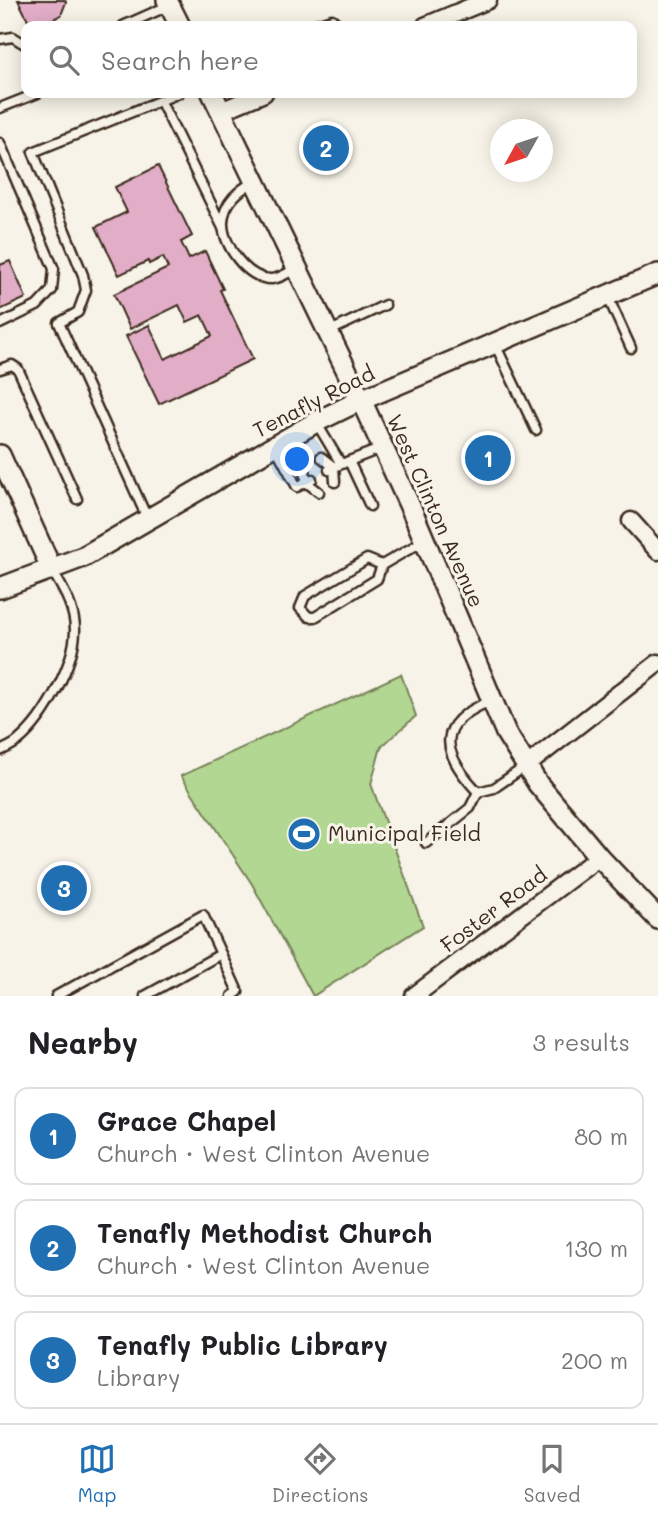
<!DOCTYPE html>
<html lang="en">
<head>
<meta charset="utf-8">
<style>
	:root { --surface:#fff; --page:#f2f2f2; --text:#202124; --muted:#757577; --line:#e0e0e0; --accent:#1f6fb2 }
	body { margin:0; font-family:Mali,sans-serif; background:var(--page); color:var(--text) }
	.compass { position:absolute; left:490px; top:119px; width:63px; height:63px; border-radius:50%; background:var(--surface); box-shadow:0 4px 18px #0003; rotate:230deg }
	.you { position:absolute; left:298px; top:460px; width:24px; height:24px; margin:-18px; border:5px solid #fff; border-radius:50%; background:#1a73e8; box-shadow:0 0 0 10px #1a73e833 }
	.badge { display:grid; place-items:center; width:46px; height:46px; border-radius:50%; background:var(--accent); color:#fff; font-size:23px; font-weight:700 }
	.pin { position:absolute; translate:-50% -50%; border:4px solid #fff; box-shadow:0 2px 7px #0006 }
	.list { margin:0; padding:0; list-style:none }
	h2 { display:flex; justify-content:space-between; align-items:center; height:91px; margin:0; padding:0 28px; font-size:30px }
	h2 small { font-size:23px; font-weight:400; color:var(--muted) }
	.list li { display:grid; grid-template-columns:46px 1fr auto; gap:21px; align-items:center; box-sizing:border-box; height:98px; margin:0 14px 14px; padding:0 14px; border:2px solid var(--line); border-radius:14px }
	.list b { display:block; font-size:26px; white-space:nowrap }
	.list p { margin:0; font-size:23px; white-space:nowrap; color:var(--muted) }
	.list em { font-size:23px; font-style:normal; color:var(--muted) }
	.icon { flex:none; width:38px; height:38px; fill:none; stroke:currentColor; stroke-width:2; stroke-linecap:round; stroke-linejoin:round }
	.map { position:relative; flex:none; width:658px; height:996px; overflow:hidden }
	.search { position:absolute; background:var(--surface); box-shadow:0 4px 18px #0003; left:21px; right:21px; top:21px; height:77px; display:flex; align-items:center; gap:18px; box-sizing:border-box; padding:0 24px; border-radius:14px; color:var(--muted); font-size:26px }
	.sheet { height:427px; background:var(--surface) }
	nav { display:flex; justify-content:space-around; align-items:center; box-sizing:border-box; height:98px; border-top:2px solid var(--line); background:var(--surface); font-size:19px; color:var(--muted) }
	nav a { display:grid; justify-items:center; gap:4px }
	nav .on { color:var(--accent) }
	.map>svg:first-child { display:block }
	.green { fill:#b2d792; stroke:#768058; stroke-width:2 }
	.building { fill:#e2adc7; stroke:#3b2a1e; stroke-width:2 }
	.lines { fill:none; stroke-linecap:round; stroke-linejoin:round }
	.service-casing { stroke:#3b2a1e; stroke-width:13 }
	.minor-casing { stroke:#3b2a1e; stroke-width:21 }
	.tertiary-casing { stroke:#3b2a1e; stroke-width:24 }
	.service { stroke:#f7f3e8; stroke-width:8 }
	.minor { stroke:#f7f3e8; stroke-width:16 }
	.tertiary { stroke:#f7f3e8; stroke-width:19 }
	.labels { text-anchor:middle; stroke-width:6; stroke-linejoin:round; paint-order:stroke }
	.street-label { font-size:21px; fill:#3b2a1e; stroke:#f7f3e8 }
	.poi-label { font-size:21px; fill:#3b2a1e; stroke:#f7f3e8; text-anchor:start }
</style>
</head>
<body>
<div class="map">
<svg width="658" height="996" viewBox="0 0 658 996">
	<rect width="100%" height="100%" fill="#f7f3e8"/>
	<filter id="ink" filterUnits="userSpaceOnUse"><feTurbulence type="fractalNoise" baseFrequency=".0143" numOctaves="2"/><feDisplacementMap in="SourceGraphic" scale="14" xChannelSelector="R" yChannelSelector="G"/><feConvolveMatrix kernelMatrix="1 2 1 2 8 2 1 2 1" color-interpolation-filters="sRGB"/></filter>
	<g filter="url(#ink)">
		<!-- green -->
		<path class="green" d="M401 674 416 716 381 747 371 784 423 926 313 996 252 884 181 776Z"/>
		<!-- building -->
		<g class="building">
			<path d="M18 0H65L66 2 61 15 41 26H31Z"/>
			<path d="M158 166 192 236 181 242 189 259 205 251 223 289 220 290 253 359 159 404 126 336 149 325 165 359 212 336 202 315 187 322 179 305 130 329 114 294 168 268 163 257 149 264 148 261 119 275 96 227 127 212 115 187Z"/>
			<path d="M10 261 26 298 0 310V265Z"/>
		</g>
		<g class="lines">
			<defs>
				<g id="service">
					<path d="M123 26 168 6"/>
					<path d="M310 26 332 19 340 26"/>
					<path d="M0 39 13 37 26 45"/>
					<path d="M161 102 223 228"/>
					<path d="M0 108 38 93"/>
					<path d="M0 143 54 269 52 290 37 306 0 324"/>
					<path d="M255 181C239 190 224 202 223 222 222 244 247 280 272 279 281 278 288 273 296 268"/>
					<path d="M607 295 631 348"/>
					<path d="M328 332 385 305"/>
					<path d="M495 344 536 430"/>
					<path d="M0 369 12 365 18 369 77 499"/>
					<path d="M316 422 341 464"/>
					<path d="M275 446 297 487 306 482 319 492"/>
					<path d="M321 457 334 467 329 470"/>
					<path d="M349 461 370 506"/>
					<path d="M305 466 306 482 312 479"/>
					<path d="M335 482 334 467 382 448"/>
					<path d="M148 520 59 323 78 312 86 290 83 275 33 152 179 93"/>
					<path d="M382 565 367 559 305 596 300 608 309 617H315L377 579 382 565 425 540"/>
					<path d="M491 701C434 723 441 753 478 792L494 788 526 766"/>
					<path d="M0 751C6 748 14 745 19 740 44 719 75 664 75 630 75 608 63 589 52 570"/>
					<path d="M426 843 470 808 478 792"/>
					<path d="M56 996 203 915 221 954"/>
					<path d="M145 996 221 954 238 992 232 996"/>
				</g>
				<g id="minor">
					<path d="M425 26 488 0"/>
					<path d="M221 111 264 93"/>
					<path d="M631 521 658 551"/>
					<path d="M526 766 658 663"/>
					<path d="M414 996 599 857"/>
				</g>
				<g id="tertiary">
					<path d="M167 0 180 26"/>
					<path d="M212 93 361 400 413 513 506 733 538 784 599 857 658 919"/>
					<path d="M0 455 52 570"/>
					<path d="M0 588 83 557 316 422 361 400 658 274"/>
				</g>
			</defs>
			<!-- service casing -->
			<use href="#service" class="service-casing"/>
			<!-- minor casing -->
			<use href="#minor" class="minor-casing"/>
			<!-- tertiary casing -->
			<use href="#tertiary" class="tertiary-casing"/>
			<!-- service -->
			<use href="#service" class="service"/>
			<!-- minor -->
			<use href="#minor" class="minor"/>
			<!-- tertiary -->
			<use href="#tertiary" class="tertiary"/>
		</g>
	</g>
	<!-- icons -->
	<defs>
		<symbol id="stadium-disc" viewBox="-11 -11 22 22"><circle r="9.5" fill="#1f6fb2" stroke="#f7f3e8"/><path d="M0-5a6.5 5 0 1 0 0 10a6.5 5 0 1 0 0-10ZM-3.5-1.8h7v3.6h-7Z" fill="#fff"/></symbol>
	</defs>
	<g fill-rule="evenodd">
		<use href="#stadium-disc" x="285" y="815" width="38" height="38"/>
	</g>
	<g class="labels">
		<!-- street labels -->
		<g class="street-label">
			<text transform="translate(314 402) rotate(-27)" y="7">Tenafly Road</text>
			<text transform="translate(435 511) rotate(66)" y="7">West Clinton Avenue</text>
			<text transform="translate(494 910) rotate(-37)" y="7">Foster Road</text>
		</g>
		<!-- poi labels -->
		<g class="poi-label">
			<text x="328" y="841">Municipal Field</text>
		</g>
	</g>
</svg>
<svg class="compass" viewBox="-18 -18 36 36"><path d="M0-13l5 13h-10z" fill="#e53935"/><path d="M0 13l5-13h-10z" fill="#757577"/></svg>
<div class="you"></div>
<div class="pin badge" style="left:488px;top:458px">1</div>
<div class="pin badge" style="left:326px;top:148px">2</div>
<div class="pin badge" style="left:64px;top:888px">3</div>
<div class="search"><svg class="icon" aria-label="search" viewBox="0 0 24 24"><circle cx="10" cy="10" r="6"/><path d="M15 15l6 6"/></svg>Search here</div>
</div>
<section class="sheet">
<h2>Nearby<small>3 results</small></h2>
<ul class="list">
<li><span class="badge">1</span><div><b>Grace Chapel</b><p>Church · West Clinton Avenue</p></div><em>80 m</em></li>
<li><span class="badge">2</span><div><b>Tenafly Methodist Church</b><p>Church · West Clinton Avenue</p></div><em>130 m</em></li>
<li><span class="badge">3</span><div><b>Tenafly Public Library</b><p>Library</p></div><em>200 m</em></li>
</ul>
</section>
<nav>
<a class="on"><svg class="icon" aria-label="map" viewBox="0 0 24 24"><path d="M3 6l6-2 6 2 6-2v14l-6 2-6-2-6 2zM9 4v14M15 6v14"/></svg>Map</a>
<a><svg class="icon" aria-label="directions" viewBox="0 0 24 24"><path d="M12 3l9 9-9 9-9-9zM9 14v-3h6M13 9l2 2-2 2"/></svg>Directions</a>
<a><svg class="icon" aria-label="saved" viewBox="0 0 24 24"><path d="M7 4h10v16l-5-4-5 4z"/></svg>Saved</a>
</nav>
</body>
</html>
